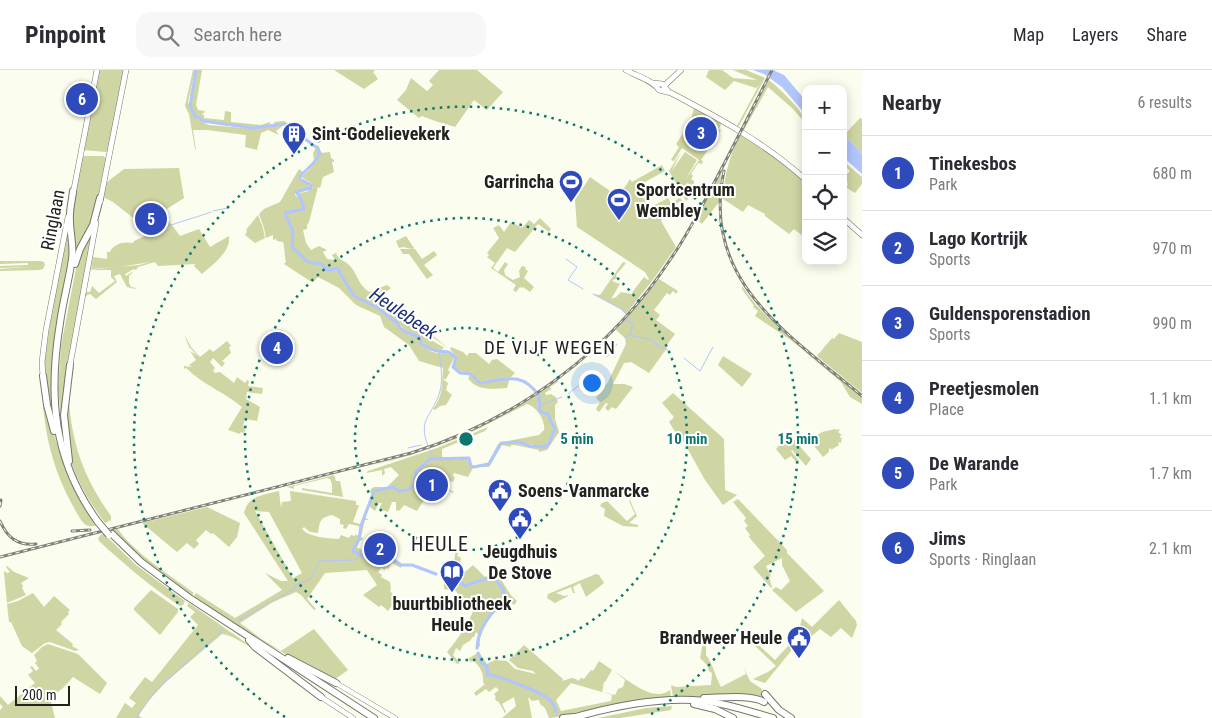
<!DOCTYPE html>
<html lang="en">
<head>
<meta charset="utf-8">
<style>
	:root { --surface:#fff; --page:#f7f7f7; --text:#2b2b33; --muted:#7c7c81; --line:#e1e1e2; --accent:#2f4abb }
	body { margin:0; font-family:"Roboto Condensed",sans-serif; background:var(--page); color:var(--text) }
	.controls { position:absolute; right:15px; top:15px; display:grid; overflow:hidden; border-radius:10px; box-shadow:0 2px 12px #0003 }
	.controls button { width:45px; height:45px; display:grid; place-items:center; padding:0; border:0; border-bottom:1px solid var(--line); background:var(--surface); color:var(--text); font:25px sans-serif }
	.scale { position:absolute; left:15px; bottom:12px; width:55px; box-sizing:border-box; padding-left:5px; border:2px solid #22231d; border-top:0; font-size:14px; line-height:18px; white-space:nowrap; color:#22231d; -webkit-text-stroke:4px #fff; paint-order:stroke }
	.you { position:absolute; left:591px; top:312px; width:18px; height:18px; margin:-12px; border:4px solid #fff; border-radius:50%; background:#1a73e8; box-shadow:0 0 0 8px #1a73e833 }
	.badge { display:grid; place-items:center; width:32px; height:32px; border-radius:50%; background:var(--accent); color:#fff; font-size:16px; font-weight:700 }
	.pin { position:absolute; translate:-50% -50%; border:2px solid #fff; box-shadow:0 1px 5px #0006 }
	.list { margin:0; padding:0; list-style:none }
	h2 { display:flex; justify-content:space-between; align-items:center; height:65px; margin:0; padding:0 20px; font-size:21px }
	h2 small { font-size:16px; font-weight:400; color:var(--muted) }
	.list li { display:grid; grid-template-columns:32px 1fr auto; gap:15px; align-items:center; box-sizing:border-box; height:75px; padding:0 20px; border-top:1px solid var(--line) }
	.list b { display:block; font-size:19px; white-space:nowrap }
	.list p { margin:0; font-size:16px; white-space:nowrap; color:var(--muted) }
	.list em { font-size:16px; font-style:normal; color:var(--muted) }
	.icon { flex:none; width:28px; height:28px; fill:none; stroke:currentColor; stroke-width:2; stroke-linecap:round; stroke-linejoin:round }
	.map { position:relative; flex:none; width:862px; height:648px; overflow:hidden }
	header { display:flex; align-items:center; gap:30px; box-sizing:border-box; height:70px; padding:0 25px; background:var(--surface); border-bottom:1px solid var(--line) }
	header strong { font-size:24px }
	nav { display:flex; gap:28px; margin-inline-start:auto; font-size:18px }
	.search { width:350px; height:45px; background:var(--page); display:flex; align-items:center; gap:12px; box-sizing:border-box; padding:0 18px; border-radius:15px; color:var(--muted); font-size:19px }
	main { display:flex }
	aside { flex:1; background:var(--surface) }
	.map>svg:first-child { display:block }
	.green { fill:#cfd5a3; fill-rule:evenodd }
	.water { fill:#b1c6fd }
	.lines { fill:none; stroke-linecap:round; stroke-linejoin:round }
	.stream { stroke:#b1c6fd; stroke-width:1 }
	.river { stroke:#b1c6fd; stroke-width:3 }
	.secondary-casing { stroke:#747669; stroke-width:5.5 }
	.primary-casing { stroke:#747669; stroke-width:6 }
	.highway-casing { stroke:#747669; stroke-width:8 }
	.secondary { stroke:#fff; stroke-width:4.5 }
	.primary { stroke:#fff; stroke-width:5 }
	.highway { stroke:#fff; stroke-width:6 }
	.rail-casing { stroke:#808177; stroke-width:3 }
	.rail { stroke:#fff; stroke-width:1; stroke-dasharray:4; stroke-linecap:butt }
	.highway-bridge-casing { stroke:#747669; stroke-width:8; stroke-linecap:butt }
	.highway-bridge { stroke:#fff; stroke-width:6 }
	.ring { fill:none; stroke:#0f766e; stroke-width:2.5; stroke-dasharray:2.5 5 }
	.labels { text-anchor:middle; stroke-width:4; stroke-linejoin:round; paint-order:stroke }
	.poi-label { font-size:18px; font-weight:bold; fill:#22231d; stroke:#fff; text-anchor:start }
	.street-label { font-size:18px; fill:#22231d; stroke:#fff }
	.water-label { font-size:19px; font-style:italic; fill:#1c2e7a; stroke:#fff }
	.neighbourhood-label { font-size:19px; letter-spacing:1px; fill:#22231d; stroke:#fff }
	.quarter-label { font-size:20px; letter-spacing:1px; fill:#22231d; stroke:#fff }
	.centre { fill:#0f766e; stroke:#fff; stroke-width:2.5 }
	.ring-label { font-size:15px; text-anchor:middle; font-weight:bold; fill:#0f766e; stroke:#fff; stroke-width:4; stroke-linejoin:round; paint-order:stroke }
</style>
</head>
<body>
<header>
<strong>Pinpoint</strong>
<div class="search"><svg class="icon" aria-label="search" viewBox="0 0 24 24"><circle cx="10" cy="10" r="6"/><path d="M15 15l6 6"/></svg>Search here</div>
<nav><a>Map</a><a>Layers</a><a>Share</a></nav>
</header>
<main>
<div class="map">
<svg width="862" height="648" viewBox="0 0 862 648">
	<rect width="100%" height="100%" fill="#fbfdee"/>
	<!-- green -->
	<g class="green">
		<path d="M99 0H124L108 80 106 82 83 80Z"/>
		<path d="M193 0H195L188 32 192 43 198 50 209 55 256 59 275 55 274 52 284 51 292 56 290 58 284 55 276 61 279 65 268 60 261 63 257 80 245 77 246 65 207 60H193L196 80 195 79 189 44 185 36Z"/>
		<path d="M197 0H202L196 35 198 40 205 41 204 43 201 44 204 45V48L224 50 225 41 231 42V52L261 55 270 52V55C258 59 213 56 201 50 197 47 192 43 191 38 187 28 195 11 197 0Z"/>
		<path d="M334 0H375L373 2 378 9 364 19Z"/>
		<path d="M439 0H477L503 22 487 40 474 30 455 57C444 53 433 51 422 46L419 48 397 30 406 20 411 8 427 21 433 15 429 11Z"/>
		<path d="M709 0H722L733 8 757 10 733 0H746L765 8 739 56H737L759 15 756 18 734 11 725 20 706 7Z"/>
		<path d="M769 10C779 18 806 43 806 54L793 39 768 17 744 60 743 59Z"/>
		<path d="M694 37 722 52 719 59 721 60 701 90 703 91 702 94 698 93 691 104 693 106 691 109 694 111V114L691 115 687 113 683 119 686 120 688 129 686 131 669 101 682 81 671 102 685 82 697 90 685 110 699 90 682 78 674 91 671 90 679 77 676 74 691 51Z"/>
		<path d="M860 48 862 49V84L850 71 843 68V66Z"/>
		<path d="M740 64 767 81 806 113V164L804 167 794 159 789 164 765 146V144L748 135 743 142 723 129C724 106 730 85 740 64Z"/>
		<path d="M315 75 319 76 321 83 330 82 331 88 334 90V92H332L334 102 323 107 320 118 318 117 309 152 307 155V159L303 160 306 173 311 180 319 176 327 180 323 182 327 189 335 190 332 185 336 183C340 192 345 190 350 196 358 205 357 213 369 222L387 215 391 218 379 227 390 230 448 278 424 261 421 266C429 266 435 274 444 277L440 282C432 279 423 278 420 268 402 261 394 248 379 238 372 233 362 231 355 225 348 219 345 206 339 199L329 200 320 193 306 191 293 177V162L286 142 284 143 292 163V178L307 192 321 194 328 201H338L355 227 379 239 395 253 400 259 409 265 419 269 421 275C426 278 431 282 436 283 446 285 445 278 454 288L448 300 450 302 446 309H443L448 313 446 320 452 325 446 335 440 336 435 340 433 339C443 327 442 313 443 298L419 291 409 275 384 257 380 246 356 235 339 218 318 207 313 212 310 211 284 194 286 192C284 185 285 177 283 172L277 171 276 169 273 170V165L266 168 264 158 259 144 264 139 280 132 299 99 303 102 314 90 313 83 316 78 319 82 310 97 298 108 301 111 309 114 310 116 306 120H298L295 122V125L301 130 303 138 301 139 304 140 303 133 298 123 306 122 313 118 311 113 301 107C309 101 318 92 320 81Z"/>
		<path d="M84 86H103L106 88 93 150 73 190 71 148 82 88Z"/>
		<path d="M843 91 862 107V114L855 123 847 118 843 123V117L845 118 848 114 843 108 850 101 843 94Z"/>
		<path d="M662 95 665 101 636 117 651 137 668 128 671 133 680 128 682 131 672 136 661 151 676 177 655 207 626 244 621 239 593 224 600 225 623 192 626 193 616 205 617 208 612 211 620 214 611 229 616 227 621 222 631 224 644 207 648 210 649 209 645 202 577 157 575 130 590 107 620 128 625 122 623 120 630 109 632 112Z"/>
		<path d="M179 98 184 128 162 142 180 166 199 159 210 177 229 166C231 182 213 194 202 204L194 196 195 194 158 196 155 192 138 197 136 200 134 199 125 204 126 206 134 201 129 206V213L131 217 136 218 135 219 127 217 120 204 114 206 117 212 96 229 90 224 83 227 87 222H90L92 216 99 223 115 211 111 207V200H88L139 195 150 192 119 197 91 199 93 187 107 189V182H110C113 174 124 171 133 173L134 171 145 166 141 154 113 132 103 127 106 113 124 99Z"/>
		<path d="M721 101 719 132 702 154 696 149Z"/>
		<path d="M258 145 263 158 265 168 255 173 245 165 247 161 246 160Z"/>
		<path d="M540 148 551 159 549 162 538 154 515 182 507 178 493 198 498 202 505 192 508 194 504 200 505 205 513 210 520 207 519 201 522 196 526 197 525 199 528 201 524 208 534 217 530 222 523 217 522 218 520 217 516 222 513 220 516 215 491 198 495 193 487 187 489 185 487 183 499 168 493 158 499 155 504 162 511 152 522 158 529 150 534 154Z"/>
		<path d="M69 150 70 169 69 194 54 268 52 294V340L56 364 46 323 44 295 55 221 62 190Z"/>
		<path d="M94 157 70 281 63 363 58 320 61 276 79 183Z"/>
		<path d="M406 166 414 178 413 179H415L422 189 434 181 437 185 424 195 433 205 427 209 409 184H403L400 179H412L403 177 399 178 396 171Z"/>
		<path d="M0 191H40L44 192 45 195 43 199 39 200 0 201V199L28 197 0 198V196L28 195V193L0 194Z"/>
		<path d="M659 209 678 221 676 224 673 221 670 225 667 223 654 240 660 245 656 250 675 264 666 276 667 278 649 303 631 292 624 293 613 314H624L633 317 616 339 612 337 608 341 605 338 608 334 606 333 599 342 596 339 600 332 596 328 608 312 626 274 625 268 616 260Z"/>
		<path d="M742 216 756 235 776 255 862 328V334L850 327 841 312 792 271 755 246 758 241 753 237 754 236 742 219Z"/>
		<path d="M839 263 862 272V323L817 286 832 268 834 269Z"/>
		<path d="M184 264 191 277 200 287 210 279 213 282 227 271 231 276 229 277 231 283 222 291 225 293 222 297 213 288 210 292 215 298 213 301 215 303 220 302 234 313 237 307 245 313 247 310 249 311 248 316 263 318 262 324 247 322 246 329 260 337 257 351 245 349 243 356 246 358 244 363 241 362 240 364 228 360 242 337C224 322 202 314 186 298L184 299V296L192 297 189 295 196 290 190 281 198 286 189 277Z"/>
		<path d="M451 277 463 282 467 286 469 283H476L489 294 492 290 497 289 515 303 511 307 478 312C471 305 473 302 462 303L454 296 457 288 450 279Z"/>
		<path d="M723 286 752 304 742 317 718 295Z"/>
		<path d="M470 305 480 314 510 308 507 318C493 319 476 321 468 308Z"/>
		<path d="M558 309V312L550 317 551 319 545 323 546 325 552 324 553 326H555L558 332 555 335V349L559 362 547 380 539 382V380L515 375H511V377L502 375 489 397H476L477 395 488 393 498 374 516 373 538 378 548 377C556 363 559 357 548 343L542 342 539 339 540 330 537 334 538 340 550 347 555 360 548 375 542 377 517 371 503 372 539 365 544 360C546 351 536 336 527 334L462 367 411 385 367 397 411 384 465 364 514 339Z"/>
		<path d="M42 316C54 367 65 412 97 455 94 456 89 457 86 455 81 452 76 441 73 436 52 398 43 359 42 316Z"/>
		<path d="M68 316C70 368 81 404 111 446V450L105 453C87 429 68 397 66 366 65 350 67 332 68 316Z"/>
		<path d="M673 323 724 369 725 420 737 425 723 435 705 410 681 367 679 368 669 352 674 347 662 333Z"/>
		<path d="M488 357 485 361 442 379V387L457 388H432V390L467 389 469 390 471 397 473 398 468 407 454 403 453 406 455 407 453 412 450 411 446 418 454 422 453 423 445 419 442 424 439 423 436 428 428 424 417 441 404 435 399 441 396 440V432H392L388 442 379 439 382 433H379L375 441 369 436 372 428 370 420 374 417H387L399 405 391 397 384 399 385 403 382 406V400L366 403 368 401 437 378Z"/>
		<path d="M835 359 837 360 838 359 840 360 838 362 842 365 840 366V368L842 367 841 373 838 372 839 375 831 380V378L829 379V382L823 387 811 372 812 373 816 366 822 362Z"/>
		<path d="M789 364 811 389 806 396 792 380 791 381 799 391 797 393 791 386 785 390 776 379Z"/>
		<path d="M334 405 336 411H340L343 427 302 420V418L332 423V414L330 409 327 408 294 416V419L287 417Z"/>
		<path d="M279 421 281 438 282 432 291 431 290 421 356 431V435H359L353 452 360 454 366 438 364 447 369 450H365L361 467 363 468V469L359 472 357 478 361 479 363 484 372 483 374 487 386 482 384 474 389 477 385 488 401 493V498L392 493 388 499 386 498 385 500 381 498 378 502 382 505 381 507 390 512 391 519 390 521 397 528 388 541 381 535 379 537 363 525 377 515 367 500 325 503 307 529 316 539 314 540 301 525 296 522 273 532 240 553 263 570 281 581 314 559 348 600 334 610 265 573 193 527 196 523 235 548 282 520 265 503 281 511H288L244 443C248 425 264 425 279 421ZM255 441 269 442 302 503 293 508ZM332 445 340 449V454L344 455 343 458 346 459 349 454 359 456V467L356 464 355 466 351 465 349 468 341 465 339 469C328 468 310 468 302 459L304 457 310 462 318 463C320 452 319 448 332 445Z"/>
		<path d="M738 429 787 480V483L824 521 796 542 772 520 776 517 781 520 790 511 782 495V488L766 496 771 506 769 507 772 517 771 518 753 497 765 486 749 467 750 465 745 458 748 456 744 451 746 448 733 432Z"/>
		<path d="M630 430 637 446 629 453 638 455V457L623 456 604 446 605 439 600 436 602 433 607 431 627 451 635 444 629 431Z"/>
		<path d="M207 437 240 453 237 467 229 477 213 463 211 464 206 460 196 470 199 474 194 479 187 473 177 482 142 453Z"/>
		<path d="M118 459C133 482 171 506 194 523L191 526C163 506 135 486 111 460Z"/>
		<path d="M103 463 136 495 185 531 183 535 180 536C151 517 125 495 99 471L98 468Z"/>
		<path d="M456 480 459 481 457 486 461 488 460 492 462 500 465 502 473 495 485 507 491 505 493 502 497 507 499 506 510 524 517 531 514 535 507 530 506 534C493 539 478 562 480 576L476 580 478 564 476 562 474 567H472L471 570 463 575 460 581 456 578 453 585 460 593 457 594 447 582C457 571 474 546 476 531L460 527 456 521 444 519V505H453V498L443 494 453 496Z"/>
		<path d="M7 496 14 502 29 508 21 513 23 516 22 518 26 525 7 533 4 503V501L7 503 10 502 6 497Z"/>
		<path d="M596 504 599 505 604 513 586 527 580 513 573 517 575 523H573L571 517 556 523 564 526 567 525 568 526 555 533 547 528 548 524Z"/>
		<path d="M151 520 178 539V542L160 565 134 540V538Z"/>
		<path d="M33 523 44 537 54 526 70 540 68 542 69 544 61 552 62 554 56 560 73 574 72 576 79 580 75 581 50 572 45 573 32 583 22 576 11 552H9L7 534 18 531Z"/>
		<path d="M839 530 856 551 857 555 852 568 841 558 831 567 820 559 800 576 796 574 802 548 812 557Z"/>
		<path d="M189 533 265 586 310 622 292 611V609C275 596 242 567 222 564L167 611 148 631 140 643 139 646 142 648H116L125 633 132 638 136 633 129 628 145 607 152 612 198 555 190 547 195 542 187 536Z"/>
		<path d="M704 567 706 568V585C713 594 715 606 721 617L746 604 743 596 750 611 762 619 761 626 759 627H673L671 615 676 617 711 615 712 603 709 601 707 595 700 588Z"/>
		<path d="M754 571 775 590 790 574 791 581 765 613 753 609 768 602 776 596 752 573Z"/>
		<path d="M48 574 78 584 107 613 100 624 73 607 63 618 50 628 55 648H0V640L3 637 0 634V626L8 635 35 613 28 605 33 601 30 597 32 596 36 601 39 598 35 593 37 591 34 585 42 577Z"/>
		<path d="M524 575 563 609 562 611 572 608 576 609 578 611 581 608 584 609 591 600 593 601 599 591 612 600 605 612H604L602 622 615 625 618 619 623 617 625 610 614 601C628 610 653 633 670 620L671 627 551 648H549L545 638 540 634 539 630 532 631 528 627 532 648H502L516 636 514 627 502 634 506 642 504 643V641L498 631H496L495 628 496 627 494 624 499 620 496 617 489 622 486 619 476 626 474 623 485 614 483 613C484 603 481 598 474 591L471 592 468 589 479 582 487 594 495 590 507 591 515 599 536 604 533 601 518 598 509 590 513 586 515 587 514 585ZM571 613 612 625 611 631 561 641 556 630Z"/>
		<path d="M672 636 671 640 620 648H598L646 638Z"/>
	</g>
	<!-- water -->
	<g class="water">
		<path d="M753 0H773L784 5 806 31V45L782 17 764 4Z"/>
		<path d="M843 68 850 71 862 84V104L843 87Z"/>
	</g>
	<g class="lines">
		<!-- stream -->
		<g class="stream">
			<path d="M213 141 228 138"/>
			<path d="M154 162C173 153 192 149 211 142"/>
			<path d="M146 169 145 167 153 163"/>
			<path d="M566 189 577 197 568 210 583 219"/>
			<path d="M340 201 342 195"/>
			<path d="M593 224 621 239 626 244"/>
			<path d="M628 246 626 250 633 254 630 265"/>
			<path d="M625 267 630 265 652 270 658 276 670 281"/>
			<path d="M607 287 617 274"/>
			<path d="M684 288 700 301 713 277"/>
			<path d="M473 307 481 299"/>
			<path d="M568 324 586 310"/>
			<path d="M538 336 562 327"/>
			<path d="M428 376C417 348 433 346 440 321 443 309 441 295 439 282"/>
			<path d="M408 378 421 375"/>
			<path d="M429 379 433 388"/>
			<path d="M237 551 294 519 296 515 311 509 319 491 355 490 357 489 358 484"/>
			<path d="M136 648 157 619 223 560"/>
		</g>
		<!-- river -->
		<g class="river">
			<path d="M196 0 190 36 195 46 203 51 253 58 284 54 289 55 296 62"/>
			<path d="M300 65 317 78 320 83 313 94 300 106V109L311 115V118L296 122 301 129 304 139 285 143 293 162 292 177 308 192 322 194 327 200 337 199 339 201 354 226 378 238 397 253 400 258 406 262 420 268 421 274C426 277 431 280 437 281 448 283 445 278 456 288L453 297 460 303 470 304 480 313C504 310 522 300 539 326 540 336 535 342 548 344L555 359 549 374 545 377 530 376 519 372 501 373 489 394 474 397 471 396 469 388 430 389 416 402 415 414 408 420 399 421 393 417 374 421 361 456 359 469 353 480 354 482 371 489 394 490 401 495H412L436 504"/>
			<path d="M444 506 453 507 465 516 493 506 503 519 505 532C491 540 477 562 477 578"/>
			<path d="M478 583 482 593 487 596 488 605C500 606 542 622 551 631 554 634 555 638 556 642"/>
		</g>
		<defs>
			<g id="secondary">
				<path d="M336 613 395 648"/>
				<path d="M321 627 353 648"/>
			</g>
			<g id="primary">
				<path d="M626 0C636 6 653 10 659 20L671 23C719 48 765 73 806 110"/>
				<path d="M653 13 662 14 668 21"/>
				<path d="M664 16 681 0"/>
				<path d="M73 124 97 0"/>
				<path d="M100 132 126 0"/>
				<path d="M843 148 862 165"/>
				<path d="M70 295 96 153"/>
				<path d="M43 306 42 292 46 260 68 147"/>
			</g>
			<g id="highway">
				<path d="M73 121C72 131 69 141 70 151 70 164 74 176 72 189 69 210 63 231 60 253 48 326 53 390 98 452"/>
				<path d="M75 194 80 179 93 155 100 128"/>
				<path d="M43 306 47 335 54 361"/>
				<path d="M69 391 64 345 70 295"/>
				<path d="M112 464 141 492 188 527 374 648"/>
				<path d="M249 570 255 577 321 627"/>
				<path d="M288 588 336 613"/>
				<path d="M765 624 779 640 791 648"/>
				<path d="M704 628C719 628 752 624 764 632"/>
				<path d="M694 634 715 639 733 648"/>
				<path d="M563 648 574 647"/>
				<path d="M572 648C614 636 661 626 705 631 728 634 751 642 773 648"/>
			</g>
		</defs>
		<!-- secondary casing -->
		<use href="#secondary" class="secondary-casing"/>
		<!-- primary casing -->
		<use href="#primary" class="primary-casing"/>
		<!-- highway casing -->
		<use href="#highway" class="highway-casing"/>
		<!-- secondary -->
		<use href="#secondary" class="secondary"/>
		<!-- primary -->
		<use href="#primary" class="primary"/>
		<!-- highway -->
		<use href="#highway" class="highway"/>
		<defs>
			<g id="rail">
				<path d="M724 101C700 211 790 265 862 326"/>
				<path d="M0 436 1 430"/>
				<path d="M0 451C7 467 17 476 36 474"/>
				<path d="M72 461 90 460"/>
				<path d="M0 487 411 383C517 350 611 281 672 187 692 158 707 126 724 94 740 63 756 32 772 0"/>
			</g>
		</defs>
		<!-- rail casing -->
		<use href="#rail" class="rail-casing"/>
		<!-- rail -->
		<use href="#rail" class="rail"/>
		<defs>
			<path id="highway-bridge" d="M98 452 109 465"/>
		</defs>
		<!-- highway-bridge casing -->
		<use href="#highway-bridge" class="highway-bridge-casing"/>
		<!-- highway-bridge -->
		<use href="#highway-bridge" class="highway-bridge"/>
	</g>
	<!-- distance rings -->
	<g class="ring">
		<circle cx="466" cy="369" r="111"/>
		<circle cx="466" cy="369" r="221"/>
		<path d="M285 647A332 332 0 1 1 647 647"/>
	</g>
	<!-- icons -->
	<defs>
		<symbol id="building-pin" viewBox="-11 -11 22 30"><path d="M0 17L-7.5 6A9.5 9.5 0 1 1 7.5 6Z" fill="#2f4abb" stroke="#fff"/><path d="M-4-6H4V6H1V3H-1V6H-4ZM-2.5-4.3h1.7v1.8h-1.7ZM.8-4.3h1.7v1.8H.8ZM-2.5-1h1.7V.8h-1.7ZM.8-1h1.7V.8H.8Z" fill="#fff"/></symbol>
		<symbol id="stadium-pin" viewBox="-11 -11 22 30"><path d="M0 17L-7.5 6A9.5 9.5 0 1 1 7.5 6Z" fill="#2f4abb" stroke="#fff"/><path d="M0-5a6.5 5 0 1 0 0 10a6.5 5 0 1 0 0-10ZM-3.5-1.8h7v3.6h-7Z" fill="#fff"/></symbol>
		<symbol id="civic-pin" viewBox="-11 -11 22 30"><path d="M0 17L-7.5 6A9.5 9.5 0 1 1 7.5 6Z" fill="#2f4abb" stroke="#fff"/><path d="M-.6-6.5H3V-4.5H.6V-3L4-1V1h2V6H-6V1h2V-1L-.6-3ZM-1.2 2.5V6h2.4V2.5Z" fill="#fff"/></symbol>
		<symbol id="library-pin" viewBox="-11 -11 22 30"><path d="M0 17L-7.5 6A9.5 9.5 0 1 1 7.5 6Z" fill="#2f4abb" stroke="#fff"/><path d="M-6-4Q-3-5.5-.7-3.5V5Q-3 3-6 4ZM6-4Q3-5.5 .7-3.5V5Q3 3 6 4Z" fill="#fff"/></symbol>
	</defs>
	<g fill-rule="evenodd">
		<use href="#building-pin" x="280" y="50" width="28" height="38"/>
		<use href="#stadium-pin" x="557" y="98" width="28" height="38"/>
		<use href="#stadium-pin" x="605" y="116" width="28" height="38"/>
		<use href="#civic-pin" x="486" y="407" width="28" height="38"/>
		<use href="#civic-pin" x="506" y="435" width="28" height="38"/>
		<use href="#library-pin" x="438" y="488" width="28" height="38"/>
		<use href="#civic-pin" x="785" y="554" width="28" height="38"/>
	</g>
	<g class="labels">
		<!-- poi labels -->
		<g class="poi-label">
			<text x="312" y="70">Sint-Godelievekerk</text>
			<text x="554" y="118" text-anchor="end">Garrincha</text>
			<text x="636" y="126">Sportcentrum<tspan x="636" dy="21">Wembley</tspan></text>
			<text x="518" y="427">Soens-Vanmarcke</text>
			<text x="520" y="488" text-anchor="middle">Jeugdhuis<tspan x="520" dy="21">De Stove</tspan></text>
			<text x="452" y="540" text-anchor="middle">buurtbibliotheek<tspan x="452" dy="21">Heule</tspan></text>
			<text x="782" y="574" text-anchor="end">Brandweer Heule</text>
		</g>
		<!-- street labels -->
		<g class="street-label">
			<text transform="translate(53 150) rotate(-79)" y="6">Ringlaan</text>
		</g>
		<!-- water labels -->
		<g class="water-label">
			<text transform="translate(404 243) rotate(34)" y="7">Heulebeek</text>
		</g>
		<!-- neighbourhood labels -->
		<g class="neighbourhood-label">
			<text x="550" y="284">DE VIJF WEGEN</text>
		</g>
		<!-- quarter labels -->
		<g class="quarter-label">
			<text x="440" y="481">HEULE</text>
		</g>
	</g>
	<circle cx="466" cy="369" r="8" class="centre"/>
	<g class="ring-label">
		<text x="577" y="374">5 min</text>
		<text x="687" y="374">10 min</text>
		<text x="798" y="374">15 min</text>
	</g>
</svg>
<div class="controls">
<button>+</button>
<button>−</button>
<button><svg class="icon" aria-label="locate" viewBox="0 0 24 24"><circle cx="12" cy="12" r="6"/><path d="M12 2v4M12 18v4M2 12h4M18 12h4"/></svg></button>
<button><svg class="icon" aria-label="layers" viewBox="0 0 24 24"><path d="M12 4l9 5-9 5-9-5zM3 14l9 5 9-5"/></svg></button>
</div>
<div class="scale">200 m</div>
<div class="you"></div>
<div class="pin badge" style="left:432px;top:415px">1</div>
<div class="pin badge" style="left:380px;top:479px">2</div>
<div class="pin badge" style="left:701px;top:63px">3</div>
<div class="pin badge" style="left:277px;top:278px">4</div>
<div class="pin badge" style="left:151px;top:149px">5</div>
<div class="pin badge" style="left:82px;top:29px">6</div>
</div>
<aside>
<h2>Nearby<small>6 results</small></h2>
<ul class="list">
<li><span class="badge">1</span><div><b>Tinekesbos</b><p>Park</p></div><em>680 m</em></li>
<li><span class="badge">2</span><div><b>Lago Kortrijk</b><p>Sports</p></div><em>970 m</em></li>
<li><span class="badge">3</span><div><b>Guldensporenstadion</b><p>Sports</p></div><em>990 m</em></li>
<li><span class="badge">4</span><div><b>Preetjesmolen</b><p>Place</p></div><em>1.1 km</em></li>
<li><span class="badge">5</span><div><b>De Warande</b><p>Park</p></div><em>1.7 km</em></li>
<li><span class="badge">6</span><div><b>Jims</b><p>Sports · Ringlaan</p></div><em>2.1 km</em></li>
</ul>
</aside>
</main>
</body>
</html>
